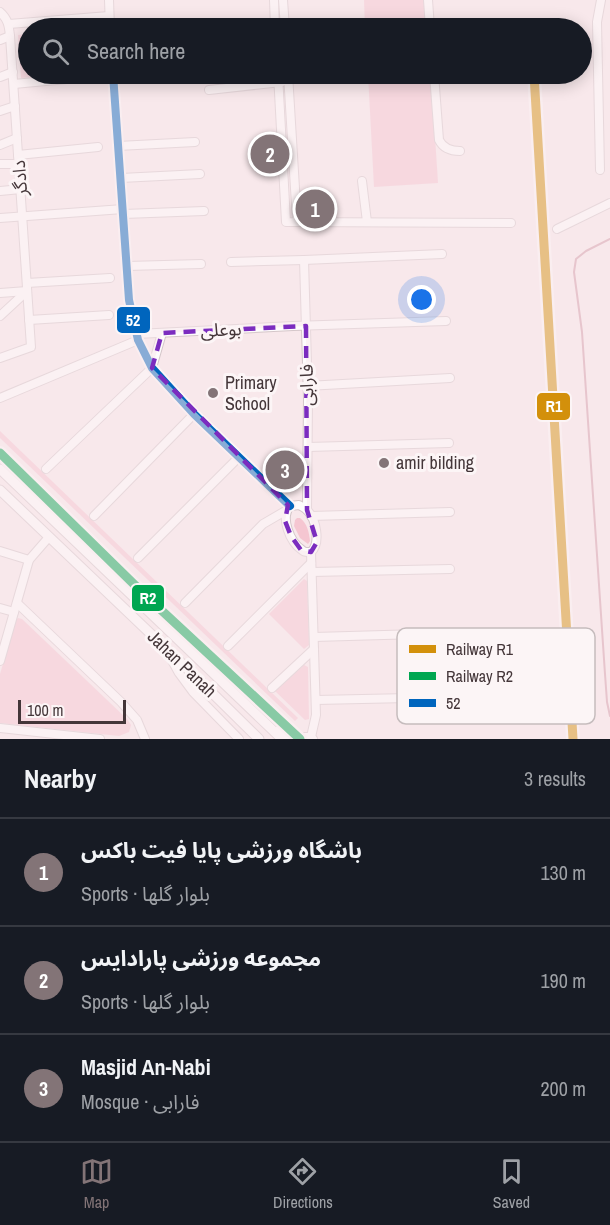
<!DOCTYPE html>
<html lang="en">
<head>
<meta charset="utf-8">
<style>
	:root { --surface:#171b24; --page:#20242c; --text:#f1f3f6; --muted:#9ea1a6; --line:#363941; --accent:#837477 }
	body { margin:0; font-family:"Archivo Narrow","Noto Sans Arabic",sans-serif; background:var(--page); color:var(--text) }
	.scale { position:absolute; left:18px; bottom:15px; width:108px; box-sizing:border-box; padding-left:6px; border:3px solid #443639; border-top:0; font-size:16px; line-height:21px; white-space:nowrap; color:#443639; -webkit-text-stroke:4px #fcf5f6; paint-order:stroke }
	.you { position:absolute; left:422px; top:300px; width:21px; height:21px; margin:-15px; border:4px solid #fff; border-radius:50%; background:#1a73e8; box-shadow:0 0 0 9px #1a73e833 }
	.badge { display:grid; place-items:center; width:39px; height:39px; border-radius:50%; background:var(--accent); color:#fff; font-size:20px; font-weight:700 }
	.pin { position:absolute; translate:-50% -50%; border:3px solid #fff; box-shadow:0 2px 6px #0006 }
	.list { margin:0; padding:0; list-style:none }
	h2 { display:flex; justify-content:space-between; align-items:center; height:78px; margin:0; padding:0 24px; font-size:26px }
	h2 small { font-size:20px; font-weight:400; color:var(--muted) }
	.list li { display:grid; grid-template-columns:39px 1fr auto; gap:18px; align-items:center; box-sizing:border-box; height:108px; padding:0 24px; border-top:2px solid var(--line) }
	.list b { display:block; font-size:22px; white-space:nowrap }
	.list p { margin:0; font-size:20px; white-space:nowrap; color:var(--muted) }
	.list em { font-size:20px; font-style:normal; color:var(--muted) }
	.icon { flex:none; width:33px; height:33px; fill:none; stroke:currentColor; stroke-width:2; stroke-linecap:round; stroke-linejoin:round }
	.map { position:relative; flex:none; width:610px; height:739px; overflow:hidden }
	.search { position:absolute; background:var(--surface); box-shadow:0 3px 15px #0003; left:18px; right:18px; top:18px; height:66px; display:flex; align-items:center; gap:15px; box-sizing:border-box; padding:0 21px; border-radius:33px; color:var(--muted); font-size:22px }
	.sheet { height:402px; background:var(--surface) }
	nav { display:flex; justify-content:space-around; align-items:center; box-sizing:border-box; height:84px; border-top:2px solid var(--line); background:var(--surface); font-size:16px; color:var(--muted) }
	nav a { display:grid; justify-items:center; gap:3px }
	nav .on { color:var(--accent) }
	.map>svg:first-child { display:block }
	.green { fill:#f5c6d1 }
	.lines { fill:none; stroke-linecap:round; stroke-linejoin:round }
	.stream { stroke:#d29ca8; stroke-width:2 }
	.minor-casing { stroke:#d4c6c9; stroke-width:10 }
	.major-casing { stroke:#d4c6c9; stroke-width:11 }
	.minor { stroke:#fefcfc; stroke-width:8 }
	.major { stroke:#fefcfc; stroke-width:9 }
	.rail { stroke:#d6d2d2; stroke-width:2; stroke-dasharray:8 8; stroke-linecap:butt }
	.bus-1-casing { stroke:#fcf5f6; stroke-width:12 }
	.bus-1 { stroke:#0065bd; stroke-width:8 }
	.rail-1-casing { stroke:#fcf5f6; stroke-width:14 }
	.rail-2-casing { stroke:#fcf5f6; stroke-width:14 }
	.rail-1 { stroke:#d3900b; stroke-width:9 }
	.rail-2 { stroke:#00a651; stroke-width:9 }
	.marked { fill:none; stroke:#7b2cbf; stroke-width:4.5; stroke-dasharray:12 8; stroke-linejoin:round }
	.poi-dot { fill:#837477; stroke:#fcf5f6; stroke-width:2 }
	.labels { text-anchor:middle; stroke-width:6; stroke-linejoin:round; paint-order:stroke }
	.street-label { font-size:18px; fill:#443639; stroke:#fcf5f6 }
	.poi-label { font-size:18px; fill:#443639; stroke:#fcf5f6; text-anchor:start }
	.key { fill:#fcf5f6; stroke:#c5bcbd; stroke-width:1.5 }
	.key-label { font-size:16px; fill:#443639 }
	.line-badge { stroke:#fcf5f6; stroke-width:2 }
	.badge-label { font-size:16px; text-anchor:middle; font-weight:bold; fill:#fff }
</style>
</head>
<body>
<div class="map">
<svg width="610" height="739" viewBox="0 0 610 739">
	<rect width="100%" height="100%" fill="#f8e8eb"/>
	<!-- green -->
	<g class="green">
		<path d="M364 0H427L428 28H365Z"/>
		<path d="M28 34V74H47V76L21 78 18 35Z"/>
		<path d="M368 74H431L438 183 374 187Z"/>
		<path d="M0 431 298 718 295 721 0 438Z"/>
		<path d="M297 518H300C307 523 309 532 310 541L308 544 300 538 294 526 295 520Z"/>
		<path d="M304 579 307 581 309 645 304 649 269 614Z"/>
		<path d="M18 618 22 619 127 719 131 725 129 732 119 736 0 723V674L16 620Z"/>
		<path d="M304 665 308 667 309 719 305 720 275 691Z"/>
	</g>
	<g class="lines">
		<!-- stream -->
		<path class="stream" d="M610 239 586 251 576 259 574 272 582 332 605 674 607 702 610 716"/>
		<defs>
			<g id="minor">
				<path d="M109 0 110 28"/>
				<path d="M274 0 275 28"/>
				<path d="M283 0 285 28"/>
				<path d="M428 0 430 28"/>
				<path d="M0 12C8 19 9 26 10 36L31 347 0 358"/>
				<path d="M9 24 109 16"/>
				<path d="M230 28 275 23"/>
				<path d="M0 40 10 36"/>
				<path d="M113 74 129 300 138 340 152 368 194 414 290 506"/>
				<path d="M278 74 286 222 511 223"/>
				<path d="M288 74 297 221"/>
				<path d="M434 74 439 140C443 148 451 151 460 151"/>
				<path d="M0 77 13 72"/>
				<path d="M14 84 88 77"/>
				<path d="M209 90 282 82"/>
				<path d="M0 111 15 106"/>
				<path d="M0 145 17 138"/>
				<path d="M118 146 195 142"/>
				<path d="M18 155 98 147"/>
				<path d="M0 164H19"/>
				<path d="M600 170 597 22 601 0"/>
				<path d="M121 178 200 174"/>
				<path d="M362 181 367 222"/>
				<path d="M0 191 21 189"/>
				<path d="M124 214 204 211"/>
				<path d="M0 218 123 209"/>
				<path d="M557 229 610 203"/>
				<path d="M304 260 308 398 307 510"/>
				<path d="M231 262 304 260 442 254"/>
				<path d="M127 266 201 264"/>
				<path d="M27 283 110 278"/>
				<path d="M0 293 27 291"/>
				<path d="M0 316 27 291"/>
				<path d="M29 320 109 315"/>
				<path d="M137 334 293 326 446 321"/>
				<path d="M307 386 450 378"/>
				<path d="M0 398 138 340"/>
				<path d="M308 447 449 443"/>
				<path d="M46 469 152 368 162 333"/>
				<path d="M299 505C301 506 305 508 307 510 316 519 321 543 311 552 307 552 305 553 302 550 290 542 280 518 290 506Z"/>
				<path d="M94 516 194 414"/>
				<path d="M311 516 450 512"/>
				<path d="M0 551 29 560"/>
				<path d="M311 552 316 715 311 737"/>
				<path d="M138 558 238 458"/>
				<path d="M312 572 450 569"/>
				<path d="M17 603 121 702 137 720 145 739"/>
				<path d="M185 603 263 524 287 510"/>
				<path d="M0 608 14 612"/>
				<path d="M314 637 454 633"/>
				<path d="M228 646 311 563"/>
				<path d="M169 655 179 673 193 692 239 739"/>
				<path d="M0 661 29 560 49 537"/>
				<path d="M272 688 314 649"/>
				<path d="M316 700 455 697"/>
				<path d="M0 728 100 739"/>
				<path d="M277 731 291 737H311L313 739"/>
			</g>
			<g id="major">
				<path d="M0 469 282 739"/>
				<path d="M0 490 196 677 259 739"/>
			</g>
		</defs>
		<!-- minor casing -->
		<use href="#minor" class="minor-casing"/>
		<!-- major casing -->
		<use href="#major" class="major-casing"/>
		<!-- minor -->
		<use href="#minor" class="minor"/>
		<!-- major -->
		<use href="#major" class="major"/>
		<!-- rail -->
		<path class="rail" d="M0 453 145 595 300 739"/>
		<defs>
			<path id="bus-1" d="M113 74 129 300 138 340 152 368 194 414 290 506"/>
		</defs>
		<!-- bus-1 casing -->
		<use href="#bus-1" class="bus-1-casing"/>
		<!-- bus-1 -->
		<use href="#bus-1" class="bus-1"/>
		<defs>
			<path id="rail-1" d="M534 74 573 739"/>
			<path id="rail-2" d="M0 453 145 595 300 739"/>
		</defs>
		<!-- rail-1 casing -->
		<use href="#rail-1" class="rail-1-casing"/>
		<!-- rail-2 casing -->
		<use href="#rail-2" class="rail-2-casing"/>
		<!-- rail-1 -->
		<use href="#rail-1" class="rail-1"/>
		<!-- rail-2 -->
		<use href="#rail-2" class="rail-2"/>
	</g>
	<!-- marked area -->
	<path d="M0 0H610V739H0ZM306 326 307 510 317 542 311 552 301 550 291 536 285 521 288 505 152 368 162 333Z" fill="#f8e8eb" fill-opacity=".55" fill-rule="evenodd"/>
	<path class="marked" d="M306 326 307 510 317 542 311 552 301 550 291 536 285 521 288 505 152 368 162 333Z"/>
	<!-- markers -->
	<g class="poi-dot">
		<circle cx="213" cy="393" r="6"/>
		<circle cx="384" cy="463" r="6"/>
	</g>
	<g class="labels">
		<!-- street labels -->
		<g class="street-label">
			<text transform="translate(20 178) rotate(-94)" y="6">دادگر</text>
			<text transform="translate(221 330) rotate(-3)" y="6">بوعلی</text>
			<text transform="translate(307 385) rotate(-91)" y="6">فارابی</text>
			<text transform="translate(182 664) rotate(44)" y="6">Jahan Panah</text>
		</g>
		<!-- poi labels -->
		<g class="poi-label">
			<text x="225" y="389">Primary<tspan x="225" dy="21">School</tspan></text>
			<text x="396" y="469">amir bilding</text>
		</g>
	</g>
	<!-- legend -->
	<rect x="397" y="628" width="198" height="96" rx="9" class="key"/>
	<rect x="409" y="645" width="27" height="8" fill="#d3900b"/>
	<rect x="409" y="672" width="27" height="8" fill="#00a651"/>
	<rect x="409" y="699" width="27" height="8" fill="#0065bd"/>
	<g class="key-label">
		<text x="446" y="655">Railway R1</text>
		<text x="446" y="682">Railway R2</text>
		<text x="446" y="709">52</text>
	</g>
	<g class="line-badge">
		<rect x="116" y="306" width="35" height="28" rx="6" fill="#0065bd"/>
		<rect x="536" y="392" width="35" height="29" rx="6" fill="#d3900b"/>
		<rect x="131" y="584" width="34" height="28" rx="6" fill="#00a651"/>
	</g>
	<g class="badge-label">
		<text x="133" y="326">52</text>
		<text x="554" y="412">R1</text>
		<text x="148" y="604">R2</text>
	</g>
</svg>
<div class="scale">100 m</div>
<div class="you"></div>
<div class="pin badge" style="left:315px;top:209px">1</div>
<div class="pin badge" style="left:270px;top:154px">2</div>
<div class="pin badge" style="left:285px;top:470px">3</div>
<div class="search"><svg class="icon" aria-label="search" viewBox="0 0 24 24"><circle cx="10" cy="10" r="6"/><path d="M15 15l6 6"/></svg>Search here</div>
</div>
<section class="sheet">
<h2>Nearby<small>3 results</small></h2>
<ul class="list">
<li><span class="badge">1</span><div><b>باشگاه ورزشی پایا فیت باکس</b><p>Sports · بلوار گلها</p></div><em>130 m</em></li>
<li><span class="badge">2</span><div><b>مجموعه ورزشی پارادایس</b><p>Sports · بلوار گلها</p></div><em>190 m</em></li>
<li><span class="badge">3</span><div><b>Masjid An-Nabi</b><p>Mosque · فارابی</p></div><em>200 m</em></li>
</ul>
</section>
<nav>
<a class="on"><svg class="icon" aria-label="map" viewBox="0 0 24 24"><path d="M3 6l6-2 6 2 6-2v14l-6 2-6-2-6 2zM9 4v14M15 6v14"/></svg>Map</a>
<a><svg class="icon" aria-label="directions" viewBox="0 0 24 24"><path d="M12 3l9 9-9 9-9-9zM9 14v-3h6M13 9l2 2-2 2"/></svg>Directions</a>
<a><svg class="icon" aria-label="saved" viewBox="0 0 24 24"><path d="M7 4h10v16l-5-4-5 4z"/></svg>Saved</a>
</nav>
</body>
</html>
